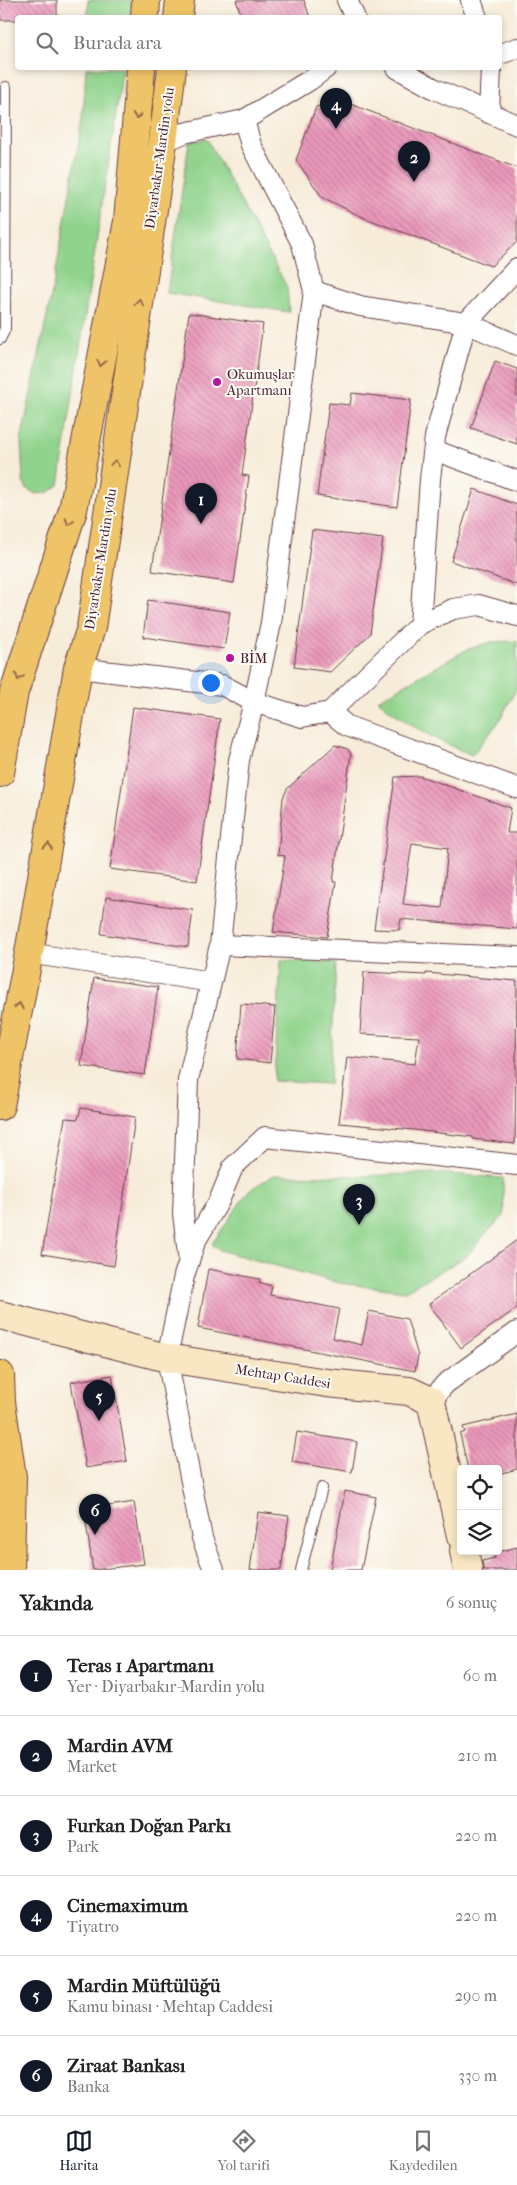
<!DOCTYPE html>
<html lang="tr">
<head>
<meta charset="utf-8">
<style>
	:root { --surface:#fff; --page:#f6f6f6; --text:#222; --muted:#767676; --line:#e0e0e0; --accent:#111827 }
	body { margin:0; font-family:"IM FELL French Canon",serif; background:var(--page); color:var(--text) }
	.controls { position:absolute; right:15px; bottom:15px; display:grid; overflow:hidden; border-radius:5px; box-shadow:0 2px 8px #0003 }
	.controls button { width:45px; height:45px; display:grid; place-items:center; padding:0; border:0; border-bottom:1px solid var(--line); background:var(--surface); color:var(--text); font:25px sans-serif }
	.you { position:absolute; left:210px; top:682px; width:18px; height:18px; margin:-12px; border:4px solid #fff; border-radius:50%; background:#1a73e8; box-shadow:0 0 0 8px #1a73e833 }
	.badge { display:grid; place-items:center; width:32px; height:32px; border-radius:50%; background:var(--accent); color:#fff; font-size:16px; font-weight:700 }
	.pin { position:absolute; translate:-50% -41px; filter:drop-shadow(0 1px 2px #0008) }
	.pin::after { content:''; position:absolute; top:26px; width:18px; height:15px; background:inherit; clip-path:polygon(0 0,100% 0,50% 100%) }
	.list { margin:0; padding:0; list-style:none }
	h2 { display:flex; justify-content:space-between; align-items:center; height:65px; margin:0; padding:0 20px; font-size:21px }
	h2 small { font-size:16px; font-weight:400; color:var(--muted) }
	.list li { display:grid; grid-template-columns:32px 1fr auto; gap:15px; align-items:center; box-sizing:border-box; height:80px; padding:0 20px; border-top:1px solid var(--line) }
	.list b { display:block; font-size:19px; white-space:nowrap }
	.list p { margin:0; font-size:16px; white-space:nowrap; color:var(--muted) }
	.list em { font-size:16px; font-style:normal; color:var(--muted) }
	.icon { flex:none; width:28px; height:28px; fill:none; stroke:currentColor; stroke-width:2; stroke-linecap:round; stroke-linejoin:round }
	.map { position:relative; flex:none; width:517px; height:1570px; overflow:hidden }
	.search { position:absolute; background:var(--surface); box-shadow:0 2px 8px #0003; left:15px; right:15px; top:15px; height:55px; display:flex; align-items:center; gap:12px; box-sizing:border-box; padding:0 18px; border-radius:5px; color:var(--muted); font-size:19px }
	.sheet { height:545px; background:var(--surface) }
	nav { display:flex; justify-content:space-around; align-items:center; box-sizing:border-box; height:70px; border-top:1px solid var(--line); background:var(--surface); font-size:14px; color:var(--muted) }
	nav a { display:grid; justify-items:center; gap:2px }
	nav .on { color:var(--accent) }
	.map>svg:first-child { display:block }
	.green { fill:#90d38c; stroke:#6d795c }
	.building { fill:url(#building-back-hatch); fill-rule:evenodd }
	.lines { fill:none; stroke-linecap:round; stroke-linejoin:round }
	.lane-casing { stroke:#643e45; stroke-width:12 }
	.street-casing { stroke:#643e45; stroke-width:22 }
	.secondary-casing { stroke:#643e45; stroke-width:30 }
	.highway-casing { stroke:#643e45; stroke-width:30 }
	.lane { stroke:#fff; stroke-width:10 }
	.street { stroke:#fff; stroke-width:20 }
	.secondary { stroke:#f9e7c3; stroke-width:28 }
	.highway { stroke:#efc469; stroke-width:28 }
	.oneway { stroke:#946947 }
	.poi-dot { fill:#b5179e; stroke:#fdfcf7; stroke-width:2 }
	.labels { text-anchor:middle; stroke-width:4; stroke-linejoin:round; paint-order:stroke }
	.street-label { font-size:14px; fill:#4a1f2b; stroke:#fdfcf7 }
	.poi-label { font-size:14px; fill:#4a1f2b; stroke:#fdfcf7; text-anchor:start }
</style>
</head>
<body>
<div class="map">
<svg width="517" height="1570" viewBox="0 0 517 1570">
	<defs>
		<pattern id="building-back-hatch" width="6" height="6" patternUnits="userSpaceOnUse" patternTransform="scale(1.25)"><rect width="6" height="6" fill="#eb99bb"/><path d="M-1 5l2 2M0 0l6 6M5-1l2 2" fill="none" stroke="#c07c98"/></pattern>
	</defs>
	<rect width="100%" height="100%" fill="#fdfcf7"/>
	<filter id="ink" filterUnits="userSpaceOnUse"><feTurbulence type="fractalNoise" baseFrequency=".02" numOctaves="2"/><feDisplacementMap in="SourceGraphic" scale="10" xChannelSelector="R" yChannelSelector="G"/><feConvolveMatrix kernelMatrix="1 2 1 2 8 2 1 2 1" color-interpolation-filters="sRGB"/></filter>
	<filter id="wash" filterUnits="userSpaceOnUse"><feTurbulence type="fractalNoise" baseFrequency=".0096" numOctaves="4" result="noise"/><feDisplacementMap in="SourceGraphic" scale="20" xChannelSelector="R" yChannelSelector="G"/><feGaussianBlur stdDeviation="1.12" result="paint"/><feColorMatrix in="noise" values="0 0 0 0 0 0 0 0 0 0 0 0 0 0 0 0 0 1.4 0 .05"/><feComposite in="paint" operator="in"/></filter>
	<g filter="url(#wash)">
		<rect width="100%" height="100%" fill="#f7ecd9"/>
		<!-- green -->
		<g class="green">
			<path d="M88 0H132L130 17H88Z"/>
			<path d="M86 68H123L59 485 49 492 36 494 27 489 23 482 21 441 54 282 83 118Z"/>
			<path d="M207 139 287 287 289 312 167 293 189 142Z"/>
			<path d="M517 641V688L498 723 472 755C436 740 408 726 378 700L466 650 491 642Z"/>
			<path d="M281 960 336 963 330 1084 274 1081Z"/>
			<path d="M434 1173 503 1178 504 1216 484 1235 467 1256 405 1291 339 1283 219 1250 212 1244 249 1190 274 1175 359 1176Z"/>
		</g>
		<g id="blocks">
			<!-- building -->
			<g class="building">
				<path d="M0 0H57V18H18V20H0Z"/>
				<path d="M236 0H304L310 18H242Z"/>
				<path d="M340 100 517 168V242L491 266 360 216 322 197 296 160 316 107Z"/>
				<path d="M189 313 263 324 242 475 249 476 234 583 152 571Z"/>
				<path d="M495 361 517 369V444L471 428Z"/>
				<path d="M352 393 411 400 397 507 317 496 329 403 350 405Z"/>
				<path d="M474 489 517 505V585L451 561Z"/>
				<path d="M312 530 383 539 370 634 330 672 294 667Z"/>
				<path d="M148 600 230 612 224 649 143 637Z"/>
				<path d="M133 707 220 719 197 881 110 869Z"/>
				<path d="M335 745 348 749 351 754 333 882H336L327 937 273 932 285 856 278 855 283 798 287 789Z"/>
				<path d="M420 776 511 808 507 833H517V929L401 919 399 930 374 929 395 777ZM412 843 448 848 442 908 403 904Z"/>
				<path d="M106 897 193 910 188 947 101 934Z"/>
				<path d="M364 972 426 975V973L517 981 515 1144 473 1139V1137L414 1130 339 1123 347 1057 415 1064 419 1037 360 1034Z"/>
				<path d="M94 978 158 987 145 1075 81 1066Z"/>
				<path d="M241 1004 275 1007 270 1063 237 1059Z"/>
				<path d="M81 1108 135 1117 114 1266 42 1254 65 1118 78 1119Z"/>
				<path d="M517 1240V1308L461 1348 429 1304Z"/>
				<path d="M208 1269 260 1279 259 1282 272 1286 270 1295 339 1309 333 1338 362 1345 369 1311 407 1319 418 1356 415 1371 198 1328Z"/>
				<path d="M112 1375 127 1461 86 1468 71 1382Z"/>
				<path d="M517 1414V1469L498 1474V1469H468L460 1434 465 1432 463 1427Z"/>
				<path d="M297 1432 357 1442 352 1472 292 1462Z"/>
				<path d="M345 1491 376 1497 361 1570H330Z"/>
				<path d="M134 1502 144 1564 93 1570 84 1510Z"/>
				<path d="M258 1512 289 1516 281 1570H250Z"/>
				<path d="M517 1547V1570H483L482 1561 495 1558 494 1553Z"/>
			</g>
		</g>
	</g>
	<g filter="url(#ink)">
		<use href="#blocks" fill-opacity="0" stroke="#643e45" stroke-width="1"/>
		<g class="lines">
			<defs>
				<g id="lane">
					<path d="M0 339 5 329 6 87"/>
					<path d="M301 1570 322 1488"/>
				</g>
				<g id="street">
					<path d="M347 0 355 18"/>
					<path d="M471 0 477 18"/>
					<path d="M500 54 517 48"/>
					<path d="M397 68 435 89 517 125"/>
					<path d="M489 113 491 68"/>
					<path d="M244 120 310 80 326 68"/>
					<path d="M163 142 184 133 244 120 251 145 302 244 314 291 271 623 254 702 239 760 220 945 188 1080 183 1214 189 1261"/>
					<path d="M314 291 360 306 466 323 517 345"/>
					<path d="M434 450 517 481"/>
					<path d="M420 624 430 479 435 437 466 323 517 268"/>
					<path d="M78 668 222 685 254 702 302 717 330 712 420 624 453 609 479 605 517 616"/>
					<path d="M330 712 347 726 517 788"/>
					<path d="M220 945 517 957"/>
					<path d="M29 953 211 982"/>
					<path d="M431 1401 445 1384 517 1332"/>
					<path d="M214 1570 202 1538 167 1358 184 1276 195 1242 219 1201 233 1167 265 1137 517 1165"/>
				</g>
				<g id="secondary">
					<path d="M0 1315 167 1358 327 1383 409 1391 431 1401 461 1536"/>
					<path d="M464 1551 468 1570"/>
				</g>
				<g id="highway">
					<path d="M145 18 146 0"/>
					<path d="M178 18 180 0"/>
					<path d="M0 773 14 692 73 510 128 221 141 68"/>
					<path d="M0 1106 29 953 78 668 91 628 163 142 172 68"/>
					<path d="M0 1375 1 1402 12 1477 10 1570"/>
				</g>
			</defs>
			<!-- lane casing -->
			<use href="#lane" class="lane-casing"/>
			<!-- street casing -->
			<use href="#street" class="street-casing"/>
			<!-- secondary casing -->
			<use href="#secondary" class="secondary-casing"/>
			<!-- highway casing -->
			<use href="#highway" class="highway-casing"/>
			<!-- lane -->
			<use href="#lane" class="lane"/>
			<!-- street -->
			<use href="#street" class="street"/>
			<!-- secondary -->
			<use href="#secondary" class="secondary"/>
			<!-- highway -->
			<use href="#highway" class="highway"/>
		</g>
		<!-- one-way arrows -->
		<defs><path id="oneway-chevron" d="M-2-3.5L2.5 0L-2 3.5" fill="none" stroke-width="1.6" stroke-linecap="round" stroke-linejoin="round" transform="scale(1.25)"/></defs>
		<g class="oneway">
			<use href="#oneway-chevron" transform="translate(137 116) rotate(95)"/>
			<use href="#oneway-chevron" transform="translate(139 302) rotate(-82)"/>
			<use href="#oneway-chevron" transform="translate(101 363) rotate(101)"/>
			<use href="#oneway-chevron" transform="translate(115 463) rotate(-82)"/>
			<use href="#oneway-chevron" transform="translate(69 522) rotate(108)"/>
			<use href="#oneway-chevron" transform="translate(19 677) rotate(108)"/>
			<use href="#oneway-chevron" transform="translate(48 846) rotate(-80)"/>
			<use href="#oneway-chevron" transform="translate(19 1006) rotate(-79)"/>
		</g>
	</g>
	<!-- markers -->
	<g class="poi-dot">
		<circle cx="217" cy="382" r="5"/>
		<circle cx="230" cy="658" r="5"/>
	</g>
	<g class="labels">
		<!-- street labels -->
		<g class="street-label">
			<text transform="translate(159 158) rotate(-82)" y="5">Diyarbakır-Mardin yolu</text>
			<text transform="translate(100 559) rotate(-81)" y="5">Diyarbakır-Mardin yolu</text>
			<text transform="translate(283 1376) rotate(9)" y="5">Mehtap Caddesi</text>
		</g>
		<!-- poi labels -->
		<g class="poi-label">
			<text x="227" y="379">Okumuşlar<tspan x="227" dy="16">Apartmanı</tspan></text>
			<text x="240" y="663">BİM</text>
		</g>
	</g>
</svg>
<div class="controls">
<button><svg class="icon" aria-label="locate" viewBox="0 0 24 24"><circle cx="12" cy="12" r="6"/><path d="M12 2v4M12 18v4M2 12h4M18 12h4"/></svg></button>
<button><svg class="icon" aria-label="layers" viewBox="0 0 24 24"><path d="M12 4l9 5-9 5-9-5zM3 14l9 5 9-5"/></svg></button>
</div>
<div class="you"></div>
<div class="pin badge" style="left:201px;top:524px">1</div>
<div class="pin badge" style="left:414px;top:182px">2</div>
<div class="pin badge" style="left:359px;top:1225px">3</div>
<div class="pin badge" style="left:336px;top:129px">4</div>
<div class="pin badge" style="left:99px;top:1421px">5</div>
<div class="pin badge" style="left:95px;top:1535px">6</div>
<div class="search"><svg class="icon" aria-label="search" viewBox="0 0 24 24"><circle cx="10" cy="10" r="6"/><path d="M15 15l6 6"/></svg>Burada ara</div>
</div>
<section class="sheet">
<h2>Yakında<small>6 sonuç</small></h2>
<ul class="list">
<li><span class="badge">1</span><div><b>Teras 1 Apartmanı</b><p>Yer · Diyarbakır-Mardin yolu</p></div><em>60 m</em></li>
<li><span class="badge">2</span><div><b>Mardin AVM</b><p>Market</p></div><em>210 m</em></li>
<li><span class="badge">3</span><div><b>Furkan Doğan Parkı</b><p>Park</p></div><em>220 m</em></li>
<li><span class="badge">4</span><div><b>Cinemaximum</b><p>Tiyatro</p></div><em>220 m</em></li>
<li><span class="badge">5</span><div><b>Mardin Müftülüğü</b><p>Kamu binası · Mehtap Caddesi</p></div><em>290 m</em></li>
<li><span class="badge">6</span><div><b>Ziraat Bankası</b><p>Banka</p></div><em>330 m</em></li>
</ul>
</section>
<nav>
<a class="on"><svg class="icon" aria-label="map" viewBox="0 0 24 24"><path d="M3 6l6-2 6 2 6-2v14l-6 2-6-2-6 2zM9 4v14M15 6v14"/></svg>Harita</a>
<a><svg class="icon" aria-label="directions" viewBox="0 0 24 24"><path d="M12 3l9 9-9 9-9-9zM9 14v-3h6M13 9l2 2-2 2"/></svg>Yol tarifi</a>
<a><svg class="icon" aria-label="saved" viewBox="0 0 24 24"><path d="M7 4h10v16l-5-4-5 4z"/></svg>Kaydedilen</a>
</nav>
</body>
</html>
